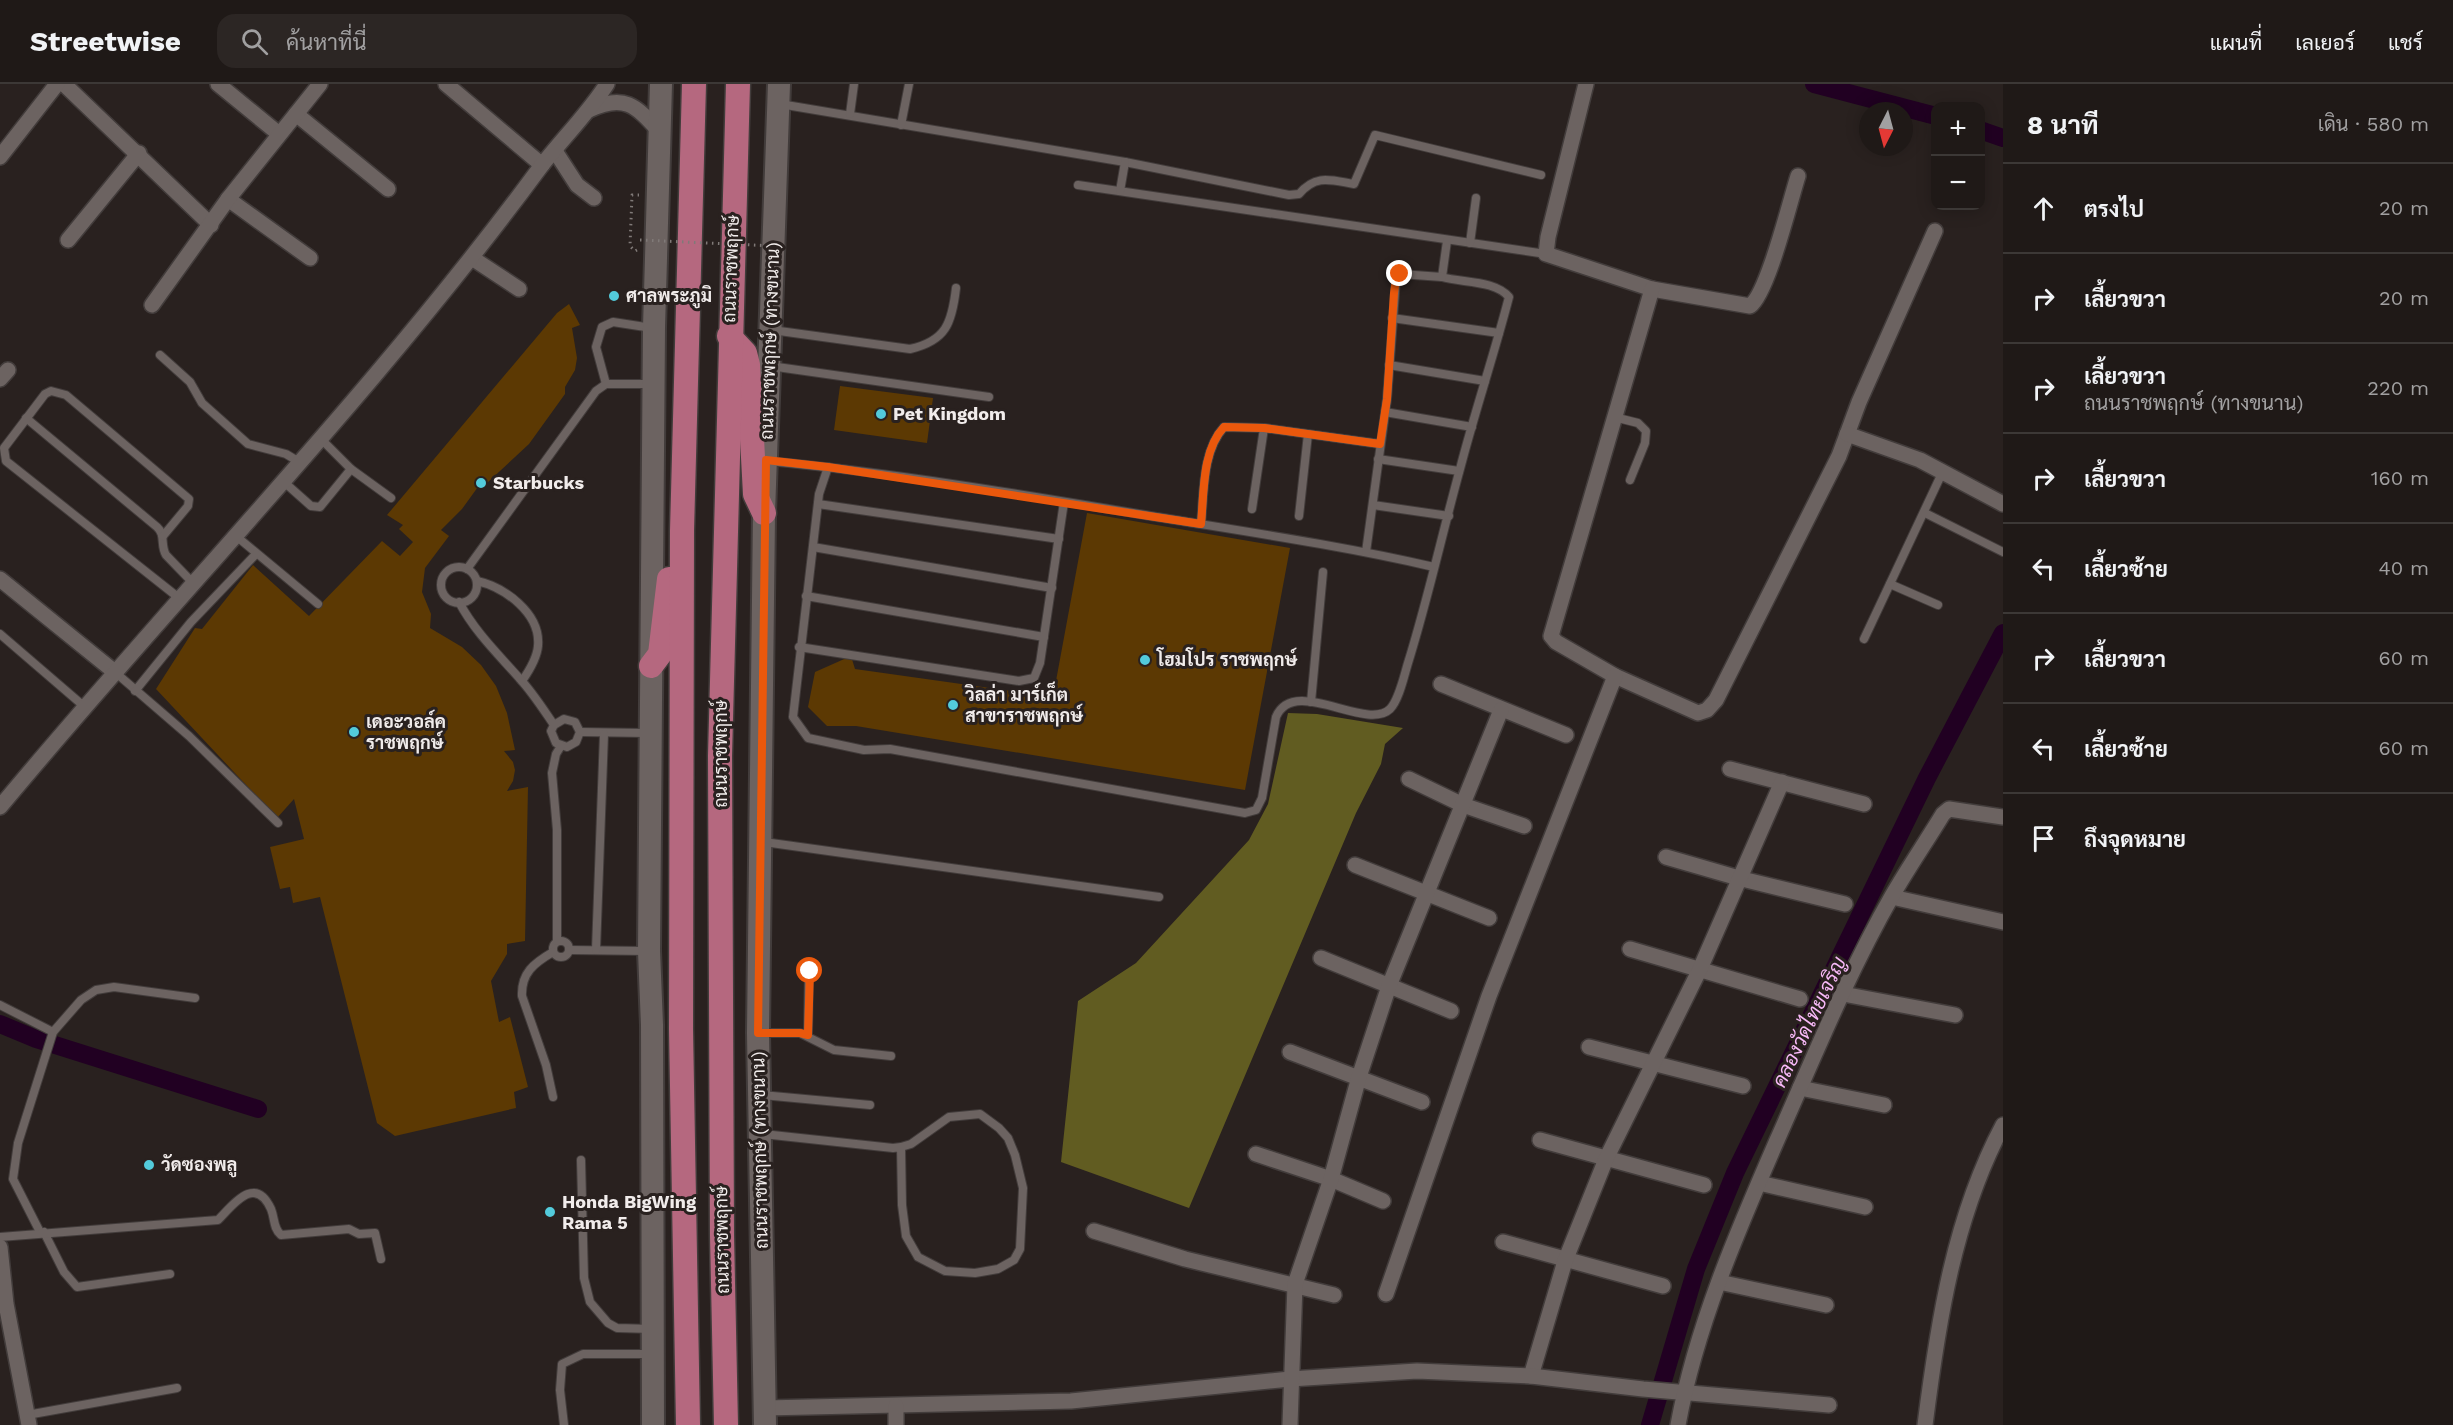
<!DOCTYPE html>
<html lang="th">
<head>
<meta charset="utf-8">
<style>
	:root { --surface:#1f1917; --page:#2c2624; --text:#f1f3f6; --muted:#a1a0a1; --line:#3c3836 }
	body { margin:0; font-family:"Work Sans",Sarabun,sans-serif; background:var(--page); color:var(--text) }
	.controls { position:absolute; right:18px; top:18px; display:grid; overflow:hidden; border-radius:12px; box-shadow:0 3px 15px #0003 }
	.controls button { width:54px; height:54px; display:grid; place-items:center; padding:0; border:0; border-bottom:2px solid var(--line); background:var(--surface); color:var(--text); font:30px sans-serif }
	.compass { position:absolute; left:1859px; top:18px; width:54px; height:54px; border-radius:50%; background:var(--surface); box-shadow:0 3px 15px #0003; rotate:186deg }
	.stop { position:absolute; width:18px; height:18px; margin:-14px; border:4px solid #ea580c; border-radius:50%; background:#fff }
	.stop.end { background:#ea580c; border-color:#fff; box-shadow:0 2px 6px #0008 }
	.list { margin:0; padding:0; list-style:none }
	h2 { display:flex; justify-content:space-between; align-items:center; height:78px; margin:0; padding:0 24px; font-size:26px }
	h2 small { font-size:20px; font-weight:400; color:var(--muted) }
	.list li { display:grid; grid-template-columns:39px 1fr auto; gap:18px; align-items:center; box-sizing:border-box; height:90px; padding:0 24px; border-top:2px solid var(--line) }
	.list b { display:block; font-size:22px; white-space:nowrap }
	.list p { margin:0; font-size:20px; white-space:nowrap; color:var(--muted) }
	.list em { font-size:20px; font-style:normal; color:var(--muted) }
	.icon { flex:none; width:33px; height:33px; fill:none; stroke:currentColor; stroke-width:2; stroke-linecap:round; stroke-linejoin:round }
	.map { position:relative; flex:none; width:2003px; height:1341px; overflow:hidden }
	header { display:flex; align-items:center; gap:36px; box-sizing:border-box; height:84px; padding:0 30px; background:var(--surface); border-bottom:2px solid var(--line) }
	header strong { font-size:28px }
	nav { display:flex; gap:33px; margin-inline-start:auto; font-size:21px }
	.search { width:420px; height:54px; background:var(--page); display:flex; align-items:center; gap:15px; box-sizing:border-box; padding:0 21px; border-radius:18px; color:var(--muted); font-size:22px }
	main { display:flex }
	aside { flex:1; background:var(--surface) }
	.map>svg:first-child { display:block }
	.forest { fill:#615c21 }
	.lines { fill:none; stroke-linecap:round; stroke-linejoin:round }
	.canal { stroke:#210022; stroke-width:18 }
	.building { fill:#5c3903 }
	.service-casing { stroke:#423c3b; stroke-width:10 }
	.minor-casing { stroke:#423c3b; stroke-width:18 }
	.secondary-casing { stroke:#423c3b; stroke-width:26 }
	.primary-casing { stroke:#423c3b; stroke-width:27 }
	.path { stroke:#807a78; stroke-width:3; stroke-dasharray:1.5 4.5; stroke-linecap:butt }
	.service { stroke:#6c6361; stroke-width:8 }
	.minor { stroke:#6c6361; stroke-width:15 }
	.secondary { stroke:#6c6361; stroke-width:22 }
	.primary { stroke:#b5687f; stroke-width:24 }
	.path-bridge { stroke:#807a78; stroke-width:3; stroke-dasharray:1.5 4.5; stroke-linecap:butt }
	.route { stroke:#ea580c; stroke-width:8 }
	.poi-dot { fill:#53cbdb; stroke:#29211f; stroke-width:2 }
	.labels { text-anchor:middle; stroke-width:6; stroke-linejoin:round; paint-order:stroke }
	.street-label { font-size:18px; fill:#f1eceb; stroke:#29211f }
	.poi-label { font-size:18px; font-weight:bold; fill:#f1eceb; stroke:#29211f; text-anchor:start }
	.water-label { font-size:20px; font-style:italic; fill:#f8b9f8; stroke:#29211f }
</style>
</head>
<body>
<header>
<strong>Streetwise</strong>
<div class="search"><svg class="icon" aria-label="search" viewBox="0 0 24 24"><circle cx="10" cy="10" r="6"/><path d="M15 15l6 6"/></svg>ค้นหาที่นี่</div>
<nav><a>แผนที่</a><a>เลเยอร์</a><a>แชร์</a></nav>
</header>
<main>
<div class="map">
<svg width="2003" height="1341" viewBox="0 0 2003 1341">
	<rect width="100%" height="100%" fill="#29211f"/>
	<!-- forest -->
	<path class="forest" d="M1288 629 1317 630 1403 644 1385 660 1381 680 1356 729 1189 1124 1061 1078 1078 917 1136 879 1249 756 1268 720Z"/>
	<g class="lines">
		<!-- canal -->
		<g class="canal">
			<path d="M1814 0 1936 32"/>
			<path d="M1980 46 2003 54"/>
			<path d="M0 940 36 955 258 1025"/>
			<path d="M1650 1341 1696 1185 1735 1089 1927 694 2003 549"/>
		</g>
	</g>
	<!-- building -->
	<g class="building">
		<path d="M569 220 580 241 572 244 577 274 575 286 565 303V310L529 360 487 399 483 396 462 425 441 446 449 452 425 484 422 508 431 530 430 544 462 563 481 581 496 602 507 629 515 666 504 667 513 678 515 686 513 697 507 707 528 703 525 857 507 860V870L491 897 499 938 510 933 528 1003 514 1008 516 1024 395 1052 377 1039 320 813 293 819 290 803 280 805 270 763 304 755 294 715 277 734 156 605 195 544 202 545 253 481 309 532 382 457 400 472 413 458 399 445 403 441 387 431 557 229Z"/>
		<path d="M840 302 933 314 927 359 834 346Z"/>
		<path d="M1087 429 1290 464 1245 706 856 642H827L808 623 815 588 851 572 855 585 1053 613Z"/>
	</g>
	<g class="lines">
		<defs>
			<g id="service">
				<path d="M780 20 1125 78 1289 111 1299 110C1316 90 1330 96 1354 100L1375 51 1541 91"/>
				<path d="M850 30 854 0"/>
				<path d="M901 41 909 0"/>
				<path d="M1078 101 1546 170"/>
				<path d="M1120 107 1125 78"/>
				<path d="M1470 159 1476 114"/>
				<path d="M1392 234 1499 249"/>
				<path d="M772 246 910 265C946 257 952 239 956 204"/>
				<path d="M160 271 190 298 202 319 248 360 286 370 301 379"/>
				<path d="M1389 281 1485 297"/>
				<path d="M770 282 989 313"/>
				<path d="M606 300 596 263 602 243 613 238 652 244"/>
				<path d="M1385 328 1472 343"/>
				<path d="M1614 333 1638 339 1646 347 1645 359 1630 396"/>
				<path d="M26 334 157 443C166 451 160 461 166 471L193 499"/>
				<path d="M322 356 351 385 391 414"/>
				<path d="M1378 375 1459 387"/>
				<path d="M768 377C894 389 1020 410 1145 431 1241 447 1339 461 1434 483"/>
				<path d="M828 383 819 410 793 633 808 654 864 666 890 665 1245 729 1256 726 1262 714 1276 633C1294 591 1366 648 1390 625 1399 616 1404 592 1408 579 1428 515 1442 450 1460 385 1475 327 1494 271 1509 213 1495 196 1462 199 1442 193L1447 157"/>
				<path d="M284 398 311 422 320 423 351 385"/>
				<path d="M818 420 1059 455"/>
				<path d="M1373 421 1449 432"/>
				<path d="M1252 425 1264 344"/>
				<path d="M1925 429 2003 468"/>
				<path d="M1299 432 1308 350"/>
				<path d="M1201 440C1204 409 1202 367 1224 343L1264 344 1380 360"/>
				<path d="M163 452 188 422 189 415 66 311 51 307 45 310 4 364 6 377 179 514"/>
				<path d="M236 452 318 520"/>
				<path d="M813 463 1052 504"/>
				<path d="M1366 468 1387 315 1396 195 1400 190 1442 193"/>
				<circle cx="459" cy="501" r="18"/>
				<path d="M467 485 596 307 606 300H652"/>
				<path d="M477 497C504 503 541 529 538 562 537 574 529 587 522 597"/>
				<path d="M1890 500 1938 521"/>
				<path d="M806 512 1044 553"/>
				<path d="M459 518C475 548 498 570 520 595 533 609 543 625 554 641L551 647 556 659 567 663 576 658 580 648 575 638 564 635 554 641"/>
				<path d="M0 550 86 624"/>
				<path d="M1864 555 1943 387"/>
				<path d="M799 563 1019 597 1034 594 1040 579 1064 418"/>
				<path d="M116 589 189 652 278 739"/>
				<path d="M135 607 191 538 256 470"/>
				<path d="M1311 618 1323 488"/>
				<path d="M580 648 647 649"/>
				<path d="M764 758 1159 813"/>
				<circle cx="561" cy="865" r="8"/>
				<path d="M557 857V746L552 689 556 670 561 662"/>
				<path d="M569 866 647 867"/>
				<path d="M596 866 604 650"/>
				<path d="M553 868C534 879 521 889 522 912L546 981 553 1013"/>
				<path d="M0 921 53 948"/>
				<path d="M760 949H800L834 966 891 972"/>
				<path d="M808 951 809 887"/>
				<path d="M761 1011 870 1021"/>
				<path d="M763 1050 893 1064 901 1063 911 1060 949 1033 980 1030 999 1044 1008 1054 1015 1071 1023 1104 1020 1165 1014 1176 998 1185 975 1189 945 1187 918 1173 906 1152 902 1121 901 1063"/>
				<path d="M581 1076 584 1194 590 1218 608 1239 617 1244 652 1245"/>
				<path d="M40 1148 13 1095 18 1059 53 948 81 916 96 906 114 903 195 914"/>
				<path d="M44 1148 64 1188 77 1203 170 1190"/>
				<path d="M0 1153 218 1136C233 1121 255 1090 271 1125 275 1135 273 1144 281 1151L349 1145 359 1150 375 1149 381 1175"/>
				<path d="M27 1331 177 1304"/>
				<path d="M564 1341 560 1306 562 1280 583 1270H649"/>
			</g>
			<g id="minor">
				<path d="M64 0 211 141"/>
				<path d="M218 0 279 50"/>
				<path d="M446 0 542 81"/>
				<path d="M1586 0 1548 153 1546 170 1652 205 1750 222C1768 209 1790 117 1798 92"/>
				<path d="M589 26C625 9 636 22 660 48"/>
				<path d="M296 30 388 105"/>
				<path d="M555 67 577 101 594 114"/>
				<path d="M0 73 57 0"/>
				<path d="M228 115 310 174"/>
				<path d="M68 156 139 69"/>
				<path d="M472 174 519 205"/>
				<path d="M1652 205 1551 552 1556 558 1615 592 1698 629 1707 626 1716 616 1839 372 1859 318 1935 147"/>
				<path d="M152 221 228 115 320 0"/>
				<path d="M0 295 8 286"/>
				<path d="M1847 350 1920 376 2003 420"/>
				<path d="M0 495 116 589"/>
				<path d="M1441 600 1566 651"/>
				<path d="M1730 685 1864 720"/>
				<path d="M1409 695 1463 721 1524 742"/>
				<path d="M0 723C178 509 373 310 539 85 561 56 587 31 607 0"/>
				<path d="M1666 773 1742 795 1845 820"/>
				<path d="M1355 781 1489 834"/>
				<path d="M1892 813 2003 838"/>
				<path d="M1630 865 1800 915"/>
				<path d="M1321 874 1451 927"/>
				<path d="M1843 910 1955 931"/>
				<path d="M1589 963 1743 1002"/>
				<path d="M1290 968 1422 1018"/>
				<path d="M1800 1004 1884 1021"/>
				<path d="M1540 1056 1704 1101"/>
				<path d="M1256 1070 1331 1095 1383 1117"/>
				<path d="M1759 1099 1865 1123"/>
				<path d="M1094 1147 1185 1175 1334 1211"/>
				<path d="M1503 1158 1663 1202"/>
				<path d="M0 1163 6 1220 29 1341"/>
				<path d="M1719 1198 1826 1221"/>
				<path d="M1386 1210 1489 912 1615 592"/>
				<path d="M1531 1292 1565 1177 1606 1075 1700 885 1782 698"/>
				<path d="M765 1324 1071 1317 1290 1295 1417 1287 1531 1292 1643 1305 1829 1321"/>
				<path d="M896 1341V1322"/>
				<path d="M1290 1341 1295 1200 1331 1095 1359 993 1389 902 1501 626"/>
				<path d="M1678 1341C1696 1242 1738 1146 1778 1054 1814 973 1848 889 1892 812 1908 784 1926 758 1943 730L1949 725 2003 733"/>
				<path d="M1925 1341C1938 1238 1954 1133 2003 1041"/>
			</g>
			<g id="secondary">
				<path d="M653 1341 652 941 649 867 654 244 661 0"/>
				<path d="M765 1341 758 949 764 429 779 0"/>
			</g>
			<g id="primary">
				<path d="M729 252 745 269 748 281 755 410 764 429"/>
				<path d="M651 582 660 570 669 495"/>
				<path d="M688 1341 681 945 682 447 694 0"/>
				<path d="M726 1341 722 1151 720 672 738 0"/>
			</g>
		</defs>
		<!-- service casing -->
		<use href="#service" class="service-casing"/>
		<!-- minor casing -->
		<use href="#minor" class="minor-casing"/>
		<!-- secondary casing -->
		<use href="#secondary" class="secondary-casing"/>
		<!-- primary casing -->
		<use href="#primary" class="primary-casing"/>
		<!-- path -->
		<path class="path" d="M637 166 635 167 630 162 632 111H639"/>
		<!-- service -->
		<use href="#service" class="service"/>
		<!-- minor -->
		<use href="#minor" class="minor"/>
		<!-- secondary -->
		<use href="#secondary" class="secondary"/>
		<!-- primary -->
		<use href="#primary" class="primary"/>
		<!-- path-bridge -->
		<path class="path-bridge" d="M640 156 775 162"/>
	</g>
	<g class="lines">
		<!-- route -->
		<path class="route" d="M810 887 808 951 800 949H758L766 376 828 383 1201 440C1204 409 1202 366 1224 343L1264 344 1380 360 1387 315 1394 209 1396 195 1400 190"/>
	</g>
	<!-- markers -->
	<g class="poi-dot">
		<circle cx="614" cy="212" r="6"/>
		<circle cx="881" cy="330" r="6"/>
		<circle cx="481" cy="399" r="6"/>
		<circle cx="1145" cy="576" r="6"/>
		<circle cx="953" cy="621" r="6"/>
		<circle cx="354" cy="648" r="6"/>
		<circle cx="149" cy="1081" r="6"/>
		<circle cx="550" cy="1128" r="6"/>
	</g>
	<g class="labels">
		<!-- street labels -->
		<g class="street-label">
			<text transform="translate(731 185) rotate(-88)" y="6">ถนนราชพฤกษ์</text>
			<text transform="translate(770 257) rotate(-88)" y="6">ถนนราชพฤกษ์ (ทางขนาน)</text>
			<text transform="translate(721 670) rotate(-90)" y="6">ถนนราชพฤกษ์</text>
			<text transform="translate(760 1066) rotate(-91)" y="6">ถนนราชพฤกษ์ (ทางขนาน)</text>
			<text transform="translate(722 1156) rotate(-91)" y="6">ถนนราชพฤกษ์</text>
		</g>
		<!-- poi labels -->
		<g class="poi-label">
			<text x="626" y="218">ศาลพระภูมิ</text>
			<text x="893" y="336">Pet Kingdom</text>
			<text x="493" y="405">Starbucks</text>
			<text x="1157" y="582">โฮมโปร ราชพฤกษ์</text>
			<text x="965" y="617">วิลล่า มาร์เก็ต<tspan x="965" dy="21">สาขาราชพฤกษ์</tspan></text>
			<text x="366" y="644">เดอะวอล์ค<tspan x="366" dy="21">ราชพฤกษ์</tspan></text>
			<text x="161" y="1087">วัดซองพลู</text>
			<text x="562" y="1124">Honda BigWing<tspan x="562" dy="21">Rama 5</tspan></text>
		</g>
		<!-- water labels -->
		<g class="water-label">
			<text transform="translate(1809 938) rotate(-64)" y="7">คลองวัดไทยเจริญ</text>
		</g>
	</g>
</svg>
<div class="controls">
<button>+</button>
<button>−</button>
</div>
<svg class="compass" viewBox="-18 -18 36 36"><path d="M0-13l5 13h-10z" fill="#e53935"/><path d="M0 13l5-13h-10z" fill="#a1a0a1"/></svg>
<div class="stop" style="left:810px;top:887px"></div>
<div class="stop end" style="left:1400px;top:190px"></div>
</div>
<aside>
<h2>8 นาที<small>เดิน · 580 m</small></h2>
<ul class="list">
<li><svg class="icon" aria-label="ahead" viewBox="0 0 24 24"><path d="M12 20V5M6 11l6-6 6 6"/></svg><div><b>ตรงไป</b></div><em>20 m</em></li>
<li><svg class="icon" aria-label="right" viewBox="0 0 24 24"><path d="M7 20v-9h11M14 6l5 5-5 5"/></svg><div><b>เลี้ยวขวา</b></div><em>20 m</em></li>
<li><svg class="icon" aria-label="right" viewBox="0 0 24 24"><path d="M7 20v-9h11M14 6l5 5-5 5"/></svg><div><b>เลี้ยวขวา</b><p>ถนนราชพฤกษ์ (ทางขนาน)</p></div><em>220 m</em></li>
<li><svg class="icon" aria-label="right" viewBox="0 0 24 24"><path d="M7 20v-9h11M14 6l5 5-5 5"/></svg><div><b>เลี้ยวขวา</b></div><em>160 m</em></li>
<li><svg class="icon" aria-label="left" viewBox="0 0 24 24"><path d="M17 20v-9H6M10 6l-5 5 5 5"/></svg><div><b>เลี้ยวซ้าย</b></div><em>40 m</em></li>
<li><svg class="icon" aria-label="right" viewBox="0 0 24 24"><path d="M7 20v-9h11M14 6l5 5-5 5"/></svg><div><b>เลี้ยวขวา</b></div><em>60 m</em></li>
<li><svg class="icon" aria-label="left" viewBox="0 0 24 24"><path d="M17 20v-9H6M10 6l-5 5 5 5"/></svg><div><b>เลี้ยวซ้าย</b></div><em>60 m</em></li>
<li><svg class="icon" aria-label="arrive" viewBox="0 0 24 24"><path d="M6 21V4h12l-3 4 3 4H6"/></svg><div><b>ถึงจุดหมาย</b></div></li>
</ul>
</aside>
</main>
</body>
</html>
